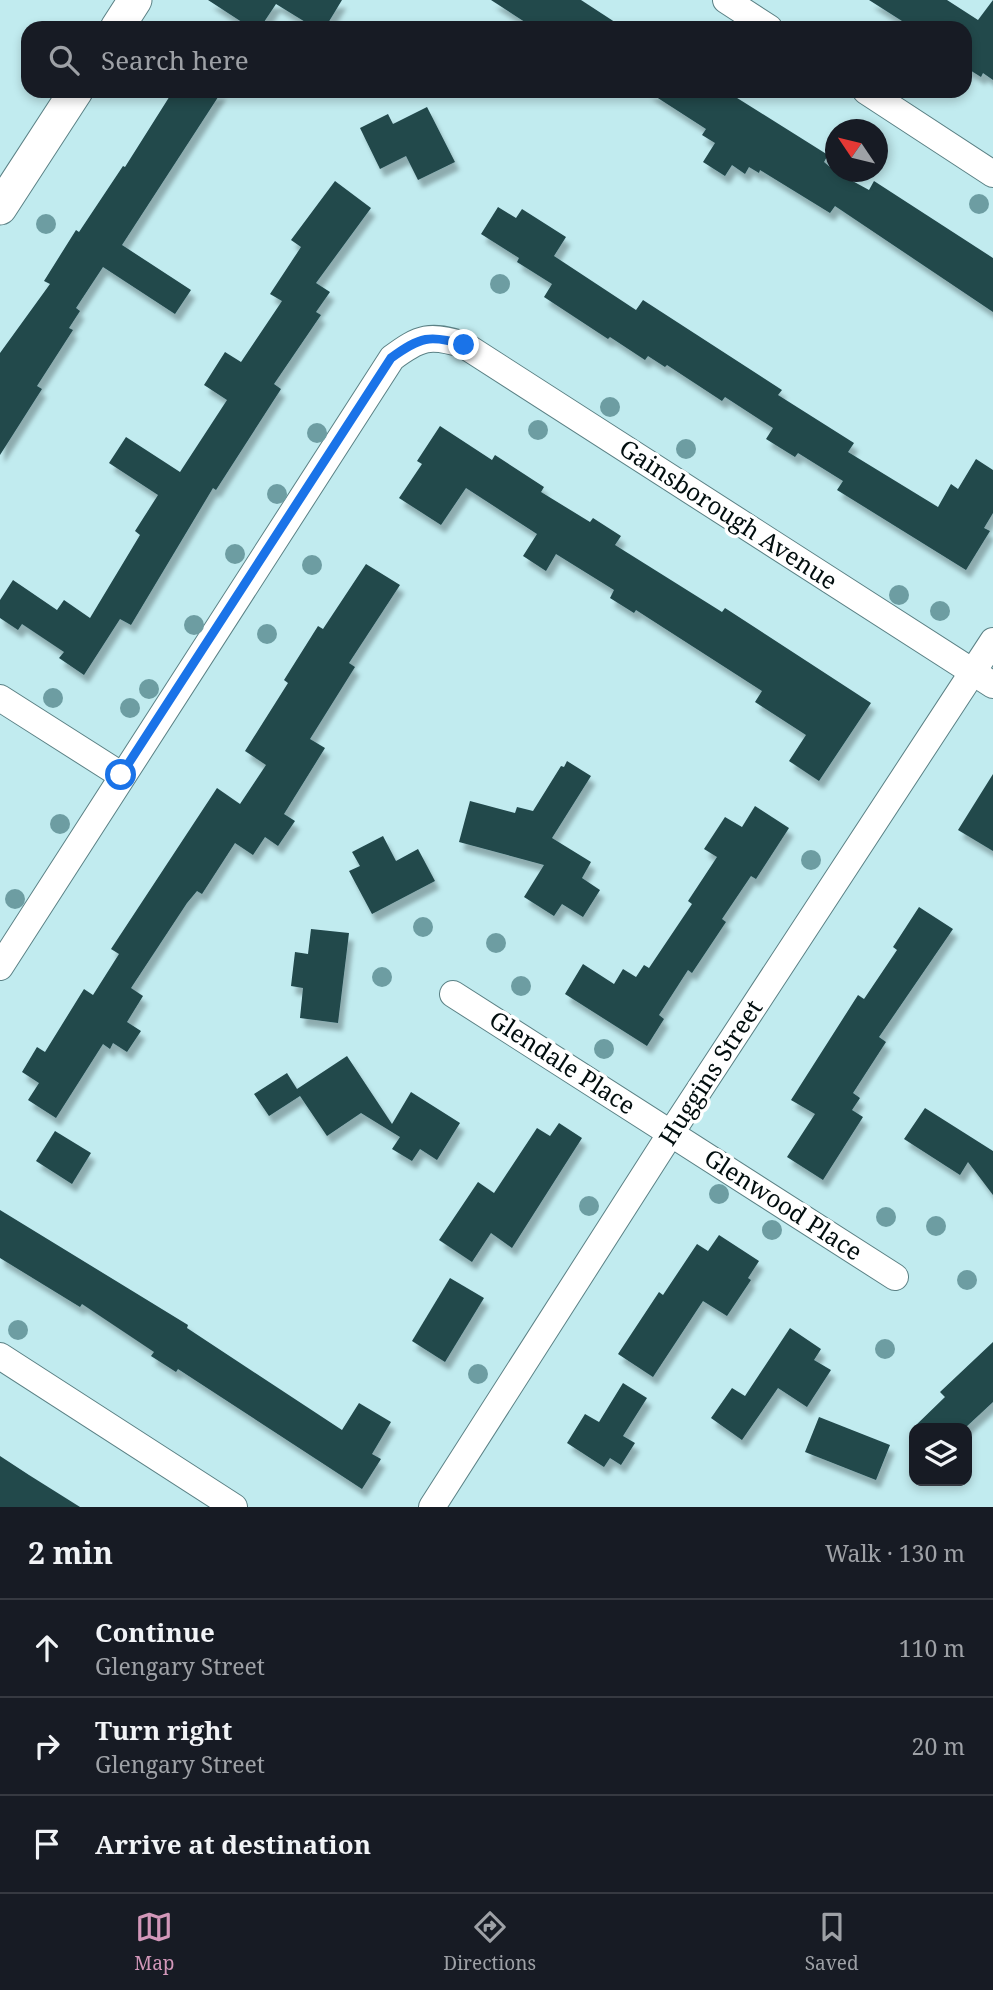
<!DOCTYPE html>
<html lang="en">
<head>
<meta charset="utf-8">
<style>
	:root { --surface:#171b24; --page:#20242c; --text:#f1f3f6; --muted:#9ea1a6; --line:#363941; --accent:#d297b9 }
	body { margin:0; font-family:"Noto Serif",serif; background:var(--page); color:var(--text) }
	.controls { position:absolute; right:21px; bottom:21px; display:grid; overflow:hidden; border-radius:14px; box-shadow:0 4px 10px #0003 }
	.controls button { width:63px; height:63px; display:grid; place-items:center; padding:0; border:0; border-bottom:2px solid var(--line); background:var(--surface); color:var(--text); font:35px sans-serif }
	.compass { position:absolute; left:825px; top:119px; width:63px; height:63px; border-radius:50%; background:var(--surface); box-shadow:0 4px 10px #0003; rotate:305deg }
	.stop { position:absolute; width:21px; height:21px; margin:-16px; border:5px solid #1a73e8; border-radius:50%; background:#fff }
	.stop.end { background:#1a73e8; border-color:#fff; box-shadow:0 2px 7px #0008 }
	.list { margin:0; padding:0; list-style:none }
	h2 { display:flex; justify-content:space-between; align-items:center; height:91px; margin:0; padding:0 28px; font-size:30px }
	h2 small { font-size:23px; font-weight:400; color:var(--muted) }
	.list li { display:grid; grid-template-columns:46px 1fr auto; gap:21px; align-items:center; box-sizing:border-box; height:98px; padding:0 28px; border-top:2px solid var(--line) }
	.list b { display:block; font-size:26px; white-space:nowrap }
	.list p { margin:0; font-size:23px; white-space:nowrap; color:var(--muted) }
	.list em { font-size:23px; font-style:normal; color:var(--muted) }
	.icon { flex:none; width:38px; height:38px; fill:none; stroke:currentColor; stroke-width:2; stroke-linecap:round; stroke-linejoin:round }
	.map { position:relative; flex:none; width:993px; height:1507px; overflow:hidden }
	.search { position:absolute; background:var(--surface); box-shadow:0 4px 10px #0003; left:21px; right:21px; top:21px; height:77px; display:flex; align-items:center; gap:18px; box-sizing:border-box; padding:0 24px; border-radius:21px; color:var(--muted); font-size:26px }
	.sheet { height:385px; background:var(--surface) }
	nav { display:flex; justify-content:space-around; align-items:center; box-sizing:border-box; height:98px; border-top:2px solid var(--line); background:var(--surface); font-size:19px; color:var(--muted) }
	nav a { display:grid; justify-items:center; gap:4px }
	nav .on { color:var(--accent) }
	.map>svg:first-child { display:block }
	.building { fill:#21484c; filter:url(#shadow) }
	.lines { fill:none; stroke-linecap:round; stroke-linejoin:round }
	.minor-casing { stroke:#5b8185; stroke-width:28 }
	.tertiary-casing { stroke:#5b8185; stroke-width:35 }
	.minor { stroke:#fff; stroke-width:26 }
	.tertiary { stroke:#fff; stroke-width:33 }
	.tree { fill:#6d9da2 }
	.route { stroke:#1a73e8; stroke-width:9 }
	.labels { text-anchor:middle; stroke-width:7; stroke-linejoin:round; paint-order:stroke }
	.street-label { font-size:24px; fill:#020e0f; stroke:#fff }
</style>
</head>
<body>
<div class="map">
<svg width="993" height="1507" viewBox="0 0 993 1507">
	<defs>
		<filter id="shadow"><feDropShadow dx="4.5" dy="8" stdDeviation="2" flood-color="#0004"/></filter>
	</defs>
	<rect width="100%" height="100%" fill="#c1ebef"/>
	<!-- building -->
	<g class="building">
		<path d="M208 0H342L325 28H315L276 4 260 28H251Z"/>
		<path d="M491 0H581L624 28H534Z"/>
		<path d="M869 0H947L978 20 993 0V80L983 73 981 77 965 67V28H913Z"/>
		<path d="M173 91H222L122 245 191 290 175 314 103 267 76 308 80 311 69 328 73 330 37 386 42 389 0 455V353L50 284 44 281 76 230 79 232 123 166 125 167Z"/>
		<path d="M647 91H726L828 155 824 162 836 172 869 190 874 181 993 258V312L835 206 830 213 760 170 759 173 749 167 745 174 732 165 725 176 703 162 715 143 702 135 706 129Z"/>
		<path d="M427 107 455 162 418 180 406 156 380 169 360 128 388 114 393 124Z"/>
		<path d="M335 181 371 208 316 283 330 292 316 312 321 315 274 384 281 389 216 490 213 488 131 625 120 619 84 675 59 658 64 652 22 624 18 630 0 618V600L13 580 57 610 64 600 90 618 140 535 135 531 158 495 109 463 126 437 180 472 227 400 204 385 225 352 241 362 282 301 270 294 301 247 291 240Z"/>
		<path d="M498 207 516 218 522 209 566 237 554 256 636 310 643 300 782 390 778 395 854 443 848 452 938 507 951 484 958 489 976 459 993 470V513L984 528 990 531 966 570 837 490 843 481 798 453 795 457 766 439 773 428 725 397 722 401 667 365 665 367 648 356 645 360 610 337 608 339 544 297 552 284 517 262 519 258 481 234Z"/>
		<path d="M440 426 492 460 495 455 544 487 541 492 590 522 593 518 621 536 615 545 722 612 725 608 871 703 819 781 789 761 806 735 755 702 762 691 636 610 634 613 610 598 614 590 556 554 546 571 523 556 537 534 466 488 441 525 399 498 422 464 417 461Z"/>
		<path d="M366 564 400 585 349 663 355 667 310 739 325 748 284 814 295 821 278 846 265 837 253 855 235 843 202 894 197 891 187 903 131 988 143 996 127 1022 141 1031 127 1052 113 1043 110 1049 103 1044 56 1118 28 1100 39 1083 22 1072 37 1047 45 1052 84 989 93 995 119 954 111 949 217 788 240 804 266 765 245 751 288 683 284 680 318 626 323 629Z"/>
		<path d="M567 761 591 776 552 838 591 862 582 878 600 890 583 917 562 904 554 916 524 897 544 865 459 842 470 801 515 813 517 807 533 811 561 766 564 767Z"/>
		<path d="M993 774V851L958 830Z"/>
		<path d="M755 806 789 828 756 879 751 876 722 919 726 922 692 973 688 970 659 1015 664 1019 647 1046 565 994 583 964 614 984 623 969 636 977 644 965 649 968 692 904 688 901 717 857 704 849 725 817 742 827Z"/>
		<path d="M383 836 396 861 418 849 435 881 372 914 349 871 360 866 352 852Z"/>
		<path d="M919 907 953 929 879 1037 886 1042 853 1093 860 1098 852 1110 863 1117 823 1180 787 1157 815 1114 791 1100 858 995 864 999 897 950 893 947Z"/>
		<path d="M311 929 349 933 338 1023 300 1018 303 988 291 986 295 952 308 954Z"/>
		<path d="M347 1056 392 1124 411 1092 460 1123 437 1160 420 1149 412 1161 392 1149 400 1137 361 1113 327 1136 300 1096 269 1116 254 1094 287 1073 297 1089Z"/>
		<path d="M925 1108 993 1151V1195L968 1162 960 1175 904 1139Z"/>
		<path d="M559 1123 582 1138 512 1248 491 1233 472 1262 439 1240 478 1182 494 1193 537 1128 550 1136Z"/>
		<path d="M55 1131 91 1153 72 1184 36 1161Z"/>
		<path d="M0 1210 188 1325 187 1328 342 1430 359 1403 391 1422 372 1454 381 1459 362 1489 178 1369 176 1372 151 1356 154 1352 82 1304 80 1307 0 1258Z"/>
		<path d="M719 1235 759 1261 748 1278 751 1280 727 1316 703 1301 653 1377 618 1354 659 1292 663 1295 697 1244 708 1251Z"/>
		<path d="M450 1278 484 1298 445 1362 412 1341Z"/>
		<path d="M790 1328 821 1349 814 1360 831 1370 807 1407 778 1388 742 1440 711 1418 732 1388 745 1396Z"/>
		<path d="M993 1342V1402L965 1428H913L945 1397 940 1392Z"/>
		<path d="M623 1383 647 1398 623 1436 635 1443 621 1465 610 1458 604 1467 567 1443 585 1414 599 1422Z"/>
		<path d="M819 1417 890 1445 876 1480 805 1452Z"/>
		<path d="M0 1456 29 1475 80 1507H0Z"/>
	</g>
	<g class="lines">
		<defs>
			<g id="minor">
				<path d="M726 0 769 28"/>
				<path d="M866 91 993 174"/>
				<path d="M0 698 121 775"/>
				<path d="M0 967 392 358C420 337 430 334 464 345L993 685"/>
				<path d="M453 994 895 1277"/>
				<path d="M0 1356 234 1507"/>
				<path d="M432 1507 671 1133 993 641"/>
			</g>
			<g id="tertiary">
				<path d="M117 28 135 0"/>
				<path d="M0 208 76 91"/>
			</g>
		</defs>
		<!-- minor casing -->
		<use href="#minor" class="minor-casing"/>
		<!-- tertiary casing -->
		<use href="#tertiary" class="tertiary-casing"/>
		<!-- minor -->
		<use href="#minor" class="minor"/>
		<!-- tertiary -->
		<use href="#tertiary" class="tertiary"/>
	</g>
	<!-- trees -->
	<g class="tree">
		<circle cx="979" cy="204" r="10"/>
		<circle cx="46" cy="224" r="10"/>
		<circle cx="500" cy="284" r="10"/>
		<circle cx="610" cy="407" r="10"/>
		<circle cx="538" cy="430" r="10"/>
		<circle cx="317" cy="433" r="10"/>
		<circle cx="686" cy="449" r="10"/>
		<circle cx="277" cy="494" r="10"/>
		<circle cx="235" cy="554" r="10"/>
		<circle cx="312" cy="565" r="10"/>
		<circle cx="899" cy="595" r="10"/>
		<circle cx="940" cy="611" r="10"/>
		<circle cx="194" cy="625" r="10"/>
		<circle cx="267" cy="634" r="10"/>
		<circle cx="149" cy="689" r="10"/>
		<circle cx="53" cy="698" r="10"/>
		<circle cx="130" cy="708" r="10"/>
		<circle cx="60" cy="824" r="10"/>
		<circle cx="811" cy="860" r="10"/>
		<circle cx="15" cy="899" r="10"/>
		<circle cx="423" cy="927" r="10"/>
		<circle cx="496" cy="943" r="10"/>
		<circle cx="382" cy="977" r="10"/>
		<circle cx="521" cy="986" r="10"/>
		<circle cx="604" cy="1049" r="10"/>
		<circle cx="719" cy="1194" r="10"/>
		<circle cx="589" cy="1206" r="10"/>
		<circle cx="886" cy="1217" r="10"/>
		<circle cx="936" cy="1226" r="10"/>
		<circle cx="772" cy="1230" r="10"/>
		<circle cx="967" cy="1280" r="10"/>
		<circle cx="18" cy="1330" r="10"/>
		<circle cx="885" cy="1349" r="10"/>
		<circle cx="478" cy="1374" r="10"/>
	</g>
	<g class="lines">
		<!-- route -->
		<path class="route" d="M121 775 391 358C420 337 430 334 464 345"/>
	</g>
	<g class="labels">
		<!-- street labels -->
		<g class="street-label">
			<text transform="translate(728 515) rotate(33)" y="8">Gainsborough Avenue</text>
			<text transform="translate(562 1063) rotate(33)" y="8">Glendale Place</text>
			<text transform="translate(711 1073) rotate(-57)" y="8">Huggins Street</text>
			<text transform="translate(783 1205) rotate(33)" y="8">Glenwood Place</text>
		</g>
	</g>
</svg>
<div class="controls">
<button><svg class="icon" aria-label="layers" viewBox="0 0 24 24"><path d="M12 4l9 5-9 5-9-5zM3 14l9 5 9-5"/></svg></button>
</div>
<svg class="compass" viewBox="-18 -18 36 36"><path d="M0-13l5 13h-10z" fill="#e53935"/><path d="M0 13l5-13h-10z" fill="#9ea1a6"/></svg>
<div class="stop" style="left:121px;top:775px"></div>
<div class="stop end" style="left:464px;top:345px"></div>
<div class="search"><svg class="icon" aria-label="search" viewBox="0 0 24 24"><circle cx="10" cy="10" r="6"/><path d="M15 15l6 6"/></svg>Search here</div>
</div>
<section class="sheet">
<h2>2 min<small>Walk · 130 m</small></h2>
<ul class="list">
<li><svg class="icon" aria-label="ahead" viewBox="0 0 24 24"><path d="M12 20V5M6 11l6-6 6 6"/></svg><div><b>Continue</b><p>Glengary Street</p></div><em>110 m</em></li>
<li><svg class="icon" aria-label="right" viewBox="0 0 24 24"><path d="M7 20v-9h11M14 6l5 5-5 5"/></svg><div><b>Turn right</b><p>Glengary Street</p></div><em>20 m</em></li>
<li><svg class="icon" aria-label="arrive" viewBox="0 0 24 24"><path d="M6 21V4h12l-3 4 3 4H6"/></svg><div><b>Arrive at destination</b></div></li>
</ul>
</section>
<nav>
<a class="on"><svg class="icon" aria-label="map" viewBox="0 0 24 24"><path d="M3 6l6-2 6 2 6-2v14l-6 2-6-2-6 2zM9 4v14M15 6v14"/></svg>Map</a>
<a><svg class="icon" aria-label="directions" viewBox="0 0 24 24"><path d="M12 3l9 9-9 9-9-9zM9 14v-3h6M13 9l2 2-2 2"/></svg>Directions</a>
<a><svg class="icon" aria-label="saved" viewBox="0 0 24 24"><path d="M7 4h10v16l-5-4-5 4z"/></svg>Saved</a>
</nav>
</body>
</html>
